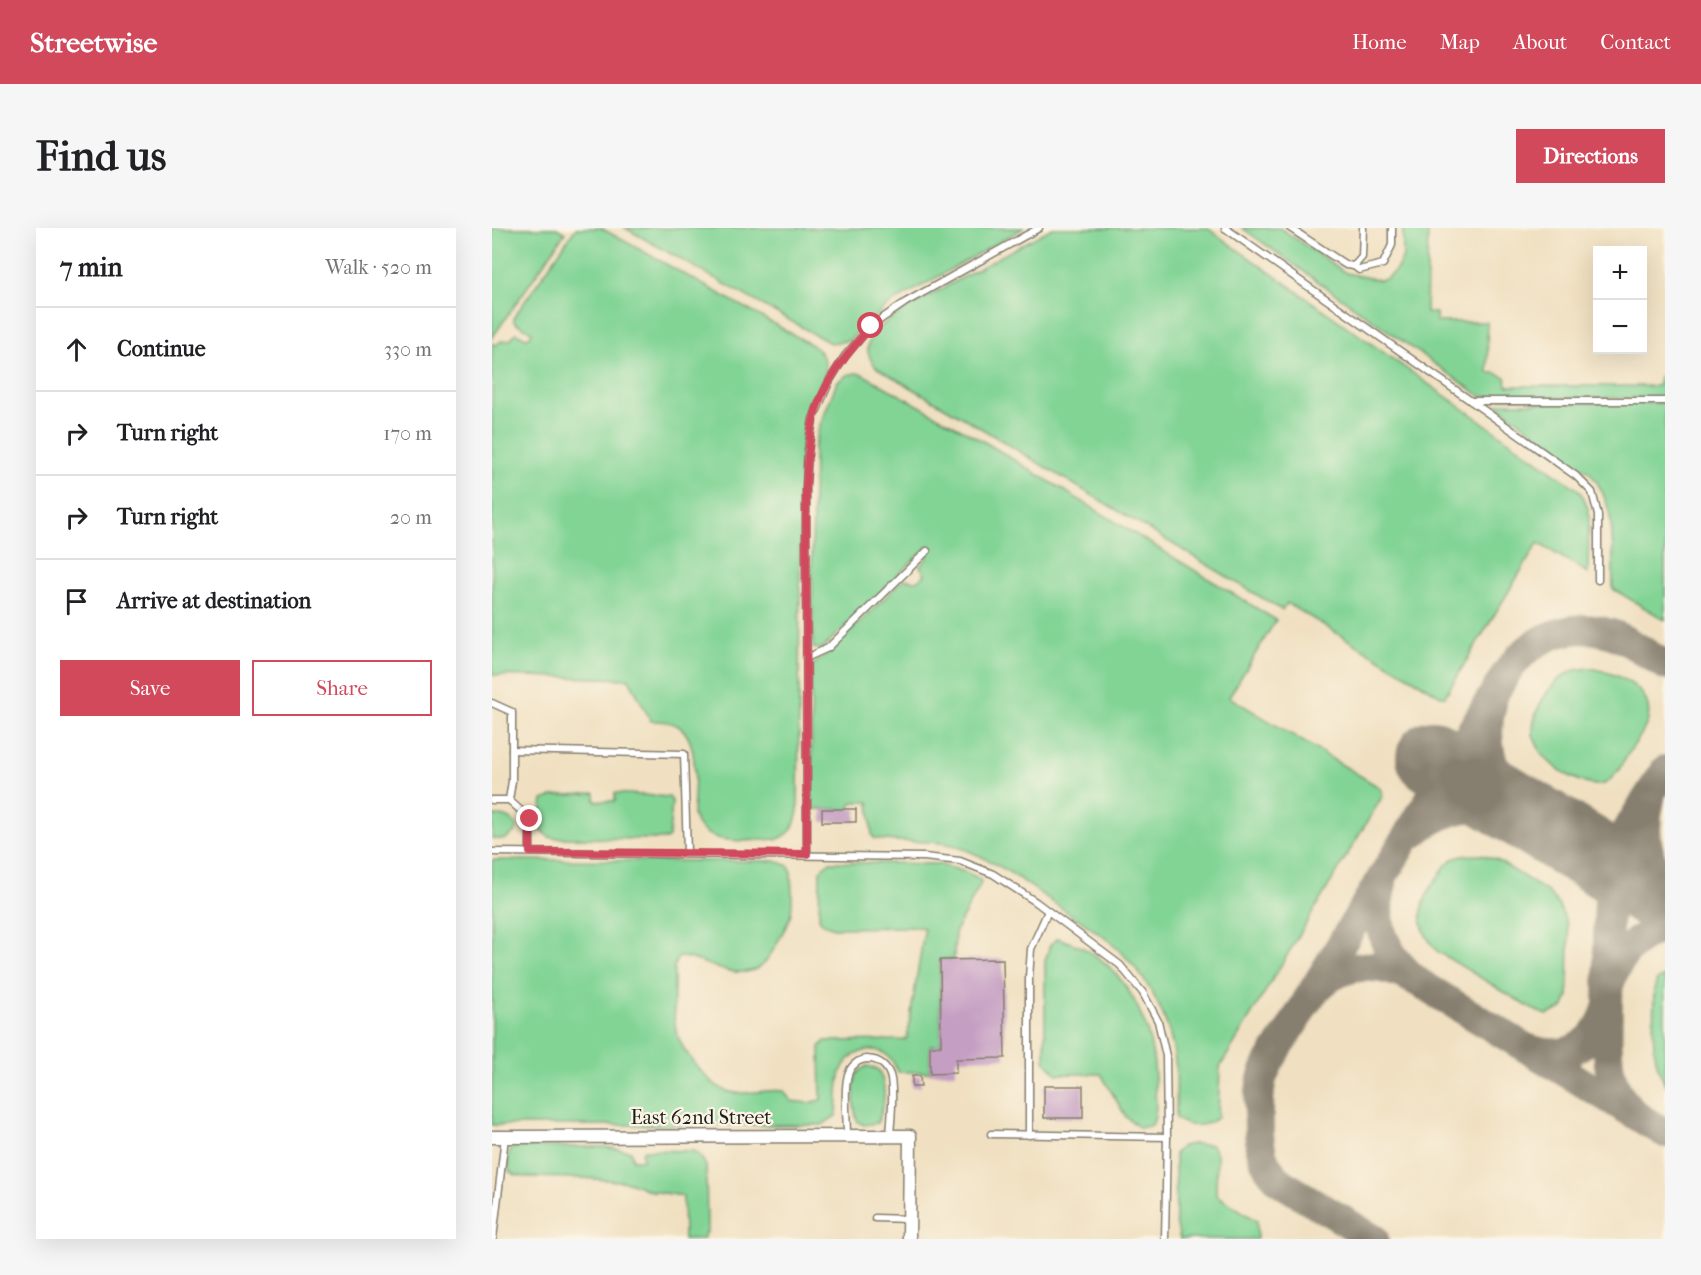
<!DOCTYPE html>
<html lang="en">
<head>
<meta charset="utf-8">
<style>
	:root { --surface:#fff; --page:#f6f6f6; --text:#202124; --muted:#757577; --line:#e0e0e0; --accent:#d1495b }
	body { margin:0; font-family:"IM FELL French Canon",serif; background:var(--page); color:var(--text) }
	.controls { position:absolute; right:18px; top:18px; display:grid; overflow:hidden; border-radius:0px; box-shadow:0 6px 24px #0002 }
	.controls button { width:54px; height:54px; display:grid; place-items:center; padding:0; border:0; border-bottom:2px solid var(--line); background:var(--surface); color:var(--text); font:30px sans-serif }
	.stop { position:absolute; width:18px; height:18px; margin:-14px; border:4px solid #d1495b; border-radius:50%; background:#fff }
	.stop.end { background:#d1495b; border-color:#fff; box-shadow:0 2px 6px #0008 }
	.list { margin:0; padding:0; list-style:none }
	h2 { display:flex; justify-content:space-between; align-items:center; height:78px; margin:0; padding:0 24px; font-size:26px }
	h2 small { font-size:20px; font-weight:400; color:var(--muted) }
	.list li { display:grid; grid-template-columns:39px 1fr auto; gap:18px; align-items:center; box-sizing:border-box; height:84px; padding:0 24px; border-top:2px solid var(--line) }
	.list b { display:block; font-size:22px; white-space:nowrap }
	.list em { font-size:20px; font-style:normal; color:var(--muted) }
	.actions { display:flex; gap:12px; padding:18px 24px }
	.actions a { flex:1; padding:14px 0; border:2px solid var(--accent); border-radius:0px; text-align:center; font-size:21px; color:var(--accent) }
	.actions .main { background:var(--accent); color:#fff }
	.icon { flex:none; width:33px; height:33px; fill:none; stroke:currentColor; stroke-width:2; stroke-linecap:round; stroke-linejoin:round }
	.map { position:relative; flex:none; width:1173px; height:1011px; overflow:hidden; border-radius:0px }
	header { display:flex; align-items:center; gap:36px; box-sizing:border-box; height:84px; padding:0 30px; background:var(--accent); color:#fff }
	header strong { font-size:28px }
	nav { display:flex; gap:33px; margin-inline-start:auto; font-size:21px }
	.intro { display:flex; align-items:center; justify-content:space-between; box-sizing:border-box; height:144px; padding:0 36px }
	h1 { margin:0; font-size:42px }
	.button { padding:15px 27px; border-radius:0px; background:var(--accent); color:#fff; font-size:21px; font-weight:700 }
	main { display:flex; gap:36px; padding:0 36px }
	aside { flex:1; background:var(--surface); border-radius:0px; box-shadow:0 6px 24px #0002 }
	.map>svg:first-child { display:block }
	.green { fill:#82d495; stroke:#4f7858; stroke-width:1.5 }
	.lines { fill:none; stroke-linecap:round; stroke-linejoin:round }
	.taxiway { stroke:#867e6e; stroke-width:30 }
	.runway { stroke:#867e6e; stroke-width:74 }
	.building { fill:#c59ec3 }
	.lane-casing { stroke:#867e6e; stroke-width:9 }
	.street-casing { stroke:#867e6e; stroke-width:15 }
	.lane { stroke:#fff; stroke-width:6 }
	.street { stroke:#fff; stroke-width:12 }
	.route { stroke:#d1495b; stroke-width:8 }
	.labels { text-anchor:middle; stroke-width:4.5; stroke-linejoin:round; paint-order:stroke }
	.street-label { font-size:20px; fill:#1c1c1c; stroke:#fcf5e5 }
</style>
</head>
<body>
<header>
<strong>Streetwise</strong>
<nav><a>Home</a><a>Map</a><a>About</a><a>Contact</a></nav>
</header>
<div class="intro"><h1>Find us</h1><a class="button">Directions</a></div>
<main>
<aside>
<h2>7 min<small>Walk · 520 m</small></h2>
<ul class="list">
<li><svg class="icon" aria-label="ahead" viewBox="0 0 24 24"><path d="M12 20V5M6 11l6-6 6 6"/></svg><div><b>Continue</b></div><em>330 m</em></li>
<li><svg class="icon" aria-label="right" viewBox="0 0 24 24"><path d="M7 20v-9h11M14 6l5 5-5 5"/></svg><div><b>Turn right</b></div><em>170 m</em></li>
<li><svg class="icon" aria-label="right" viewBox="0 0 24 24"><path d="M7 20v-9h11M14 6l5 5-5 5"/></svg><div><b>Turn right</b></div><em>20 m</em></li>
<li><svg class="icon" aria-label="arrive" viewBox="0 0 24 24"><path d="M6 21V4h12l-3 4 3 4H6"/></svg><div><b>Arrive at destination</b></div></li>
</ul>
<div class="actions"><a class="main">Save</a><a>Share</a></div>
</aside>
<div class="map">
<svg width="1173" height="1011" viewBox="0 0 1173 1011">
	<rect width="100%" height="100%" fill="#fcf5e5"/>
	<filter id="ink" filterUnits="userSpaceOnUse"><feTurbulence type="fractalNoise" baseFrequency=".0167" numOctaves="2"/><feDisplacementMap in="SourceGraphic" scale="12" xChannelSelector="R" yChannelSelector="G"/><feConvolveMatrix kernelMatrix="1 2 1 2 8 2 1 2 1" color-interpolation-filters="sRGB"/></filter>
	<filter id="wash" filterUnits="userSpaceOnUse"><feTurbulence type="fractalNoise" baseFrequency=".008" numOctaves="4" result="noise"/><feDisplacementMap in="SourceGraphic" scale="24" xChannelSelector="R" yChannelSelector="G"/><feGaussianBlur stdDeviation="1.35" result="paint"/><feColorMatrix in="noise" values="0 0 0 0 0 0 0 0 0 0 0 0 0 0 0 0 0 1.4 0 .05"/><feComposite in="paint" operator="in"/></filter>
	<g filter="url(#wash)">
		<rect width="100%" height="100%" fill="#f0e0c1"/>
		<!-- green -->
		<g class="green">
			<path d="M0 0H65L73 5 0 110Z"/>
			<path d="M84 0H109L320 117C330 124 336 133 333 145L312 201 309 228 306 583C303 597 300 606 286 611 258 612 211 621 201 587 202 564 209 511 186 498 178 493 168 493 159 493L137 451 0 447V115L4 117 9 113 18 112 24 105 34 110 38 109 40 104 22 94V89Z"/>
			<path d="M133 0H532L396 77 356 113 338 115Z"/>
			<path d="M560 0H715L1088 263 1096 280 1097 289 1096 345 1046 315 953 468H949L795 375 790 382 482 196 385 140C376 130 372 118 381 107 392 91 429 73 446 63 484 42 522 21 560 0Z"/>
			<path d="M750 0H788L854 45 887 52 894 51 904 42 911 29V0H936L934 85H944V94H995L996 145H1003L1014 149 1015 158H1167V149H1173V170H1003L987 167Z"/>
			<path d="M364 145 370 146 496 216 784 392 737 469 887 559 891 566 890 569 728 839 726 889C715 899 696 901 684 890 684 874 685 857 684 840 680 792 655 745 618 714 601 700 580 688 562 675 531 653 500 630 463 618 437 610 408 617 382 610L380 607 377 574H361L357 581H320L319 440 322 436 337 424 412 351 424 353 433 347 428 338 435 330V326L440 321 436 318 333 418 329 421 321 420 320 329 322 222 327 200 345 154 355 147Z"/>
			<path d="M1009 175H1173V392L1121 361C1120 321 1126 277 1098 245L1005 177Z"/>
			<path d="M1098 440C1123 445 1162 459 1156 491 1154 502 1144 514 1138 523 1131 534 1125 548 1114 555 1097 564 1056 538 1048 523 1046 518 1042 511 1041 506 1040 482 1058 453 1080 443 1085 441 1092 441 1098 440Z"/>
			<path d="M103 565V573H123V565L177 569 180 573 177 609 174 611 65 610C43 610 48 588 51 572L62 568Z"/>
			<path d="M0 588C10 588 21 588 25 599L23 604 13 611H0Z"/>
			<path d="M990 627 1005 632 1056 664 1066 676 1074 693 1077 706 1076 769 1071 780 1055 787 1040 781 946 724C922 698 926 676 946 649 949 644 953 637 958 633 966 627 980 627 990 627Z"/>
			<path d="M0 632 284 633 297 638 299 643C299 656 302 677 298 689 296 696 291 703 288 710 274 735 268 749 236 743 219 740 205 729 187 729 180 735 182 746 182 755 182 771 180 790 185 806 191 824 215 854 232 862 250 870 273 860 292 863L299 873 316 875 329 872 328 819 333 813 412 812 415 810 432 704V700L426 699 342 700 331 696 327 690 328 642 338 634 446 636 474 644 488 651 489 655 463 704 462 731 448 732 449 818H438V844H406C403 839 401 832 396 828 380 815 355 825 349 844 345 857 346 874 345 887L330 897H0Z"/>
			<path d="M566 710C575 714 587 717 595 722 641 749 663 806 663 856 663 868 666 886 660 897L648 900 634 889 609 846H565L553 833V733L558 717Z"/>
			<path d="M1173 748V856C1157 828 1162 793 1162 762L1165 752Z"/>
			<path d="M375 838 385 841C396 854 393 880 385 895L372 897 366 894C361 885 361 859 364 849 365 843 370 841 375 838Z"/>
			<path d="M701 916 720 917 725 927 724 967 765 993V1011H688L684 994 683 925 690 918Z"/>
			<path d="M30 919H112L139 923 141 932H151L150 925 152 922 201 923 208 927 214 938 215 1005H212V1011H192L191 968 159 963 137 954 91 950 33 949 23 947 17 943 16 928 20 920Z"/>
		</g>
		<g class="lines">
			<!-- taxiway -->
			<g class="taxiway">
				<path d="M1158 571C1150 601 1154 633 1173 658"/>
				<path d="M921 606C943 585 978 574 1007 581 1022 585 1037 591 1051 597 1041 588 1027 581 1019 570 998 543 991 507 1000 476"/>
				<path d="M926 754 1173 905"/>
				<path d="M1118 755C1126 727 1145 708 1173 699"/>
				<path d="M814 774 1015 444C1040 408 1083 391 1125 408 1142 416 1157 427 1173 437"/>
				<path d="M1116 777C1118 732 1111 668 1125 626 1135 596 1157 569 1173 542"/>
				<path d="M1037 821C1076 834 1105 816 1116 777 1116 814 1110 854 1139 882"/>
				<path d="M882 1011 793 957C768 939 766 916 767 888 767 875 767 863 770 851 775 834 788 818 797 803 806 789 813 773 825 761 855 730 892 735 926 754 894 728 879 697 890 655"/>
			</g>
			<!-- runway -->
			<path class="runway" d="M941 529 1173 671"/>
		</g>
		<g id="blocks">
			<!-- building -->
			<g class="building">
				<rect x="330" y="581" width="34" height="13"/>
				<path d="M511 731 513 830 464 831V845L438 846V818H449L448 732Z"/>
				<path d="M420 848H428L429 859H420Z"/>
				<rect x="552" y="858" width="39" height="32"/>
			</g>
		</g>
	</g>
	<g filter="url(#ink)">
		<use href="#blocks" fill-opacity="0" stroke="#867e6e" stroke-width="1.5"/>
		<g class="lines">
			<defs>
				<g id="lane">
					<path d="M733 0 979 173 1084 248 1100 264 1106 287V352"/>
					<path d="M798 0 854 37 862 38 870 29 871 0"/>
					<path d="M862 38 867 42 891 36 900 17V0"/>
					<path d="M979 173H1173"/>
					<path d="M314 430 336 420 435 323"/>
					<path d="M0 475 20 484V553L17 572"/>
					<path d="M20 522 192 526 195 625"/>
					<path d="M0 572H17L38 591V624"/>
					<path d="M0 624 432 629 468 633 501 646 544 674 628 737 651 765 666 793 674 828 675 909 673 1011"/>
					<path d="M315 626 314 259 316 222 321 191 338 152 353 128 379 98 414 74 547 0"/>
					<path d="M499 906 675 909"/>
					<path d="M355 907C355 890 352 868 355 851 359 824 394 825 399 851 402 869 399 890 398 908"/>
					<path d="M537 907V750L539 721 556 683"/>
					<path d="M383 990 418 991"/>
					<path d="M1 1011 13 909"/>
				</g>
				<path id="street" d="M0 909 418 908 417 1011"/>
			</defs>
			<!-- lane casing -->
			<use href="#lane" class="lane-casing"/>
			<!-- street casing -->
			<use href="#street" class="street-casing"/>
			<!-- lane -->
			<use href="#lane" class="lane"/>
			<!-- street -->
			<use href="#street" class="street"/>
		</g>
	</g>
	<g class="lines" filter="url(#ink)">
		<!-- route -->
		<path class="route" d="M38 591V624L315 626 314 258C315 237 316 215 321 193 329 156 355 126 379 98"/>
	</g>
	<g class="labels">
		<!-- street labels -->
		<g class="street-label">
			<text x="209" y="896">East 62nd Street</text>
		</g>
	</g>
</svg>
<div class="controls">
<button>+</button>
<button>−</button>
</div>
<div class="stop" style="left:379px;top:98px"></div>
<div class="stop end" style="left:38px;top:591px"></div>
</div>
</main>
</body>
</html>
